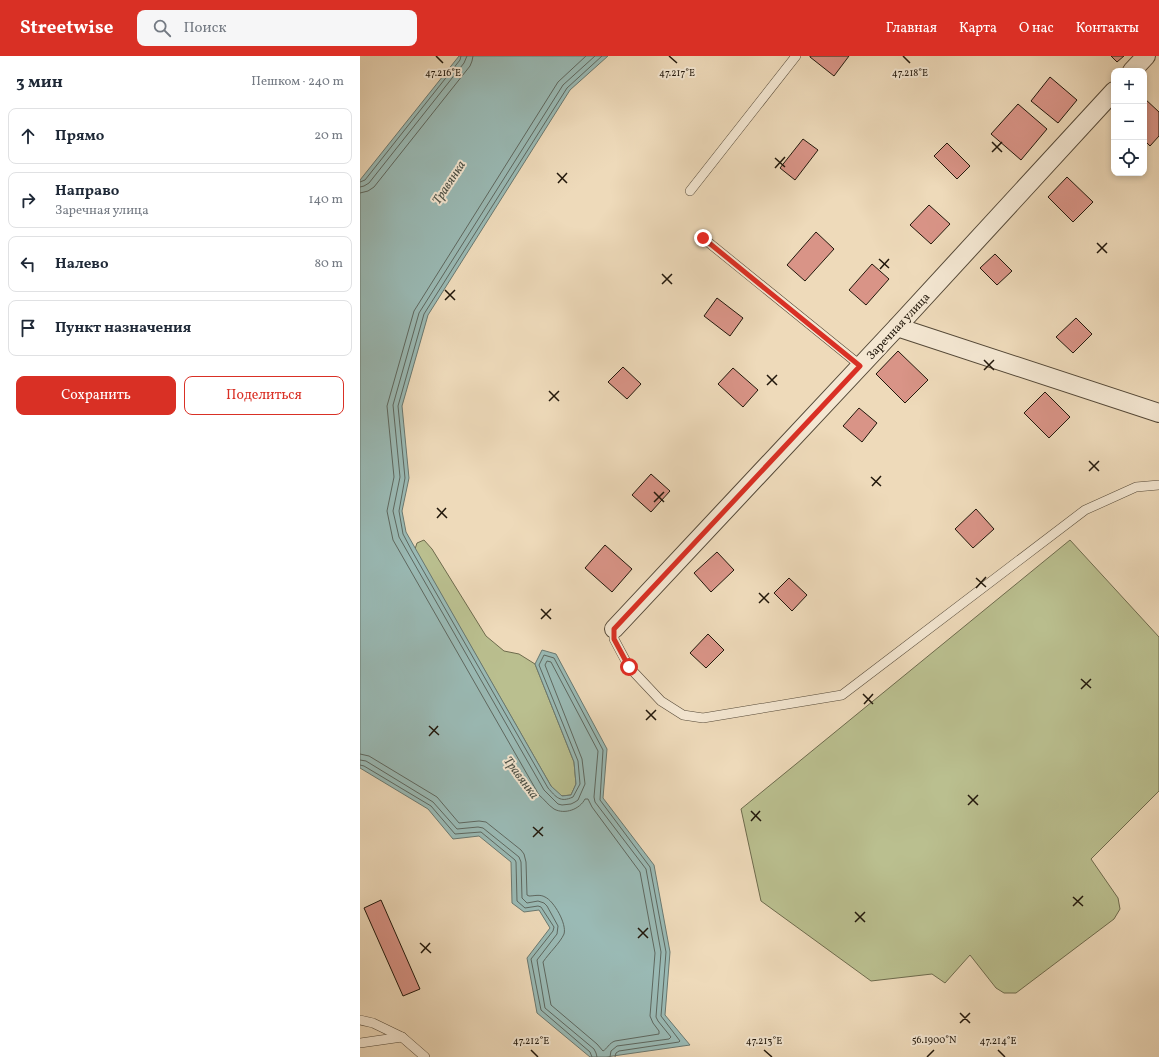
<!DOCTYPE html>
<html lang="ru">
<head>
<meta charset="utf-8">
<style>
	:root { --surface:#fff; --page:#f6f6f7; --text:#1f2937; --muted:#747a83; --line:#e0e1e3; --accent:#d93025 }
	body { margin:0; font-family:Vollkorn,serif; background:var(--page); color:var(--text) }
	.controls { position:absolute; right:12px; top:12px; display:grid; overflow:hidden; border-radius:8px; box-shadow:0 2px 6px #0003 }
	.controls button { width:36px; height:36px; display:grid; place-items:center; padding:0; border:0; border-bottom:1px solid var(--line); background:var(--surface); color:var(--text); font:20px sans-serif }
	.stop { position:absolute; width:12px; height:12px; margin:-9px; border:3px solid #d93025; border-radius:50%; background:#fff }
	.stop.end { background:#d93025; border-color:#fff; box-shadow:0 1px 4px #0008 }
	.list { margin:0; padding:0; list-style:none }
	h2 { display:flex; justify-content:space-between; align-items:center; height:52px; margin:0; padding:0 16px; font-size:17px }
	h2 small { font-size:13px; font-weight:400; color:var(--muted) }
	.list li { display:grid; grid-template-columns:26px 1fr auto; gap:12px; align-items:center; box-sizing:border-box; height:56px; margin:0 8px 8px; padding:0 8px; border:1px solid var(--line); border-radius:8px }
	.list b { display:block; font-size:15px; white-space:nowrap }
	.list p { margin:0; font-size:13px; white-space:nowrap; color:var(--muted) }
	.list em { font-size:13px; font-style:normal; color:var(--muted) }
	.actions { display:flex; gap:8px; padding:12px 16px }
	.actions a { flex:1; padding:9px 0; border:1px solid var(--accent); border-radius:8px; text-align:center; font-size:14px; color:var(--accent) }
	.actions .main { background:var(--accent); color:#fff }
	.icon { flex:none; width:22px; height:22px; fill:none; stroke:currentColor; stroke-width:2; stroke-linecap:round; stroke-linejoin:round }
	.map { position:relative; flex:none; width:799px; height:1001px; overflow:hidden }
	header { display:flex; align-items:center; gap:24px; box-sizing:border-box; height:56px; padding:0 20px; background:var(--accent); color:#fff }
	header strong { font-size:19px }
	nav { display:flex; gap:22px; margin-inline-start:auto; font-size:14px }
	.search { width:280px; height:36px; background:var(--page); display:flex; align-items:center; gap:10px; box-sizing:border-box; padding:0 14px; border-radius:8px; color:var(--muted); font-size:15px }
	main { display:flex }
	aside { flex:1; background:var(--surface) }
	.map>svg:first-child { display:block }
	.green { fill:#babf8f; stroke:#6e6b4d }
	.water { fill:#9abab5; stroke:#6a7971 }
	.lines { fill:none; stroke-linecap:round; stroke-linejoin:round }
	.shore { stroke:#5e6860; stroke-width:1 }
	.building { fill:#d99487; stroke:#21170b }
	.service-casing { stroke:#544837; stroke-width:10 }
	.minor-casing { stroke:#544837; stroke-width:20 }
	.service { stroke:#f4e7d2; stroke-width:9 }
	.minor { stroke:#f4e7d2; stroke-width:18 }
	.route { stroke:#d93025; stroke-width:5 }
	.ticks { fill:none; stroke:#21170b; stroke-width:1.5 }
	.labels { text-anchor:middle; stroke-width:4; stroke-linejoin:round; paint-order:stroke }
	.street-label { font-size:12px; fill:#21170b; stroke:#f4e7d2 }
	.water-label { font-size:13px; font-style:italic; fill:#4b5046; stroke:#f4e7d2 }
	.ticks-label { font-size:10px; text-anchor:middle; fill:#21170b; stroke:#f4e7d2; stroke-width:4; stroke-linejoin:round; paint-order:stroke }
</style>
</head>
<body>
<header>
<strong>Streetwise</strong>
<div class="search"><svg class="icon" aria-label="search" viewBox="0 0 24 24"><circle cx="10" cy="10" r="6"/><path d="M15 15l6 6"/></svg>Поиск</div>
<nav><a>Главная</a><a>Карта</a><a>О нас</a><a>Контакты</a></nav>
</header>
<main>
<aside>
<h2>3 мин<small>Пешком · 240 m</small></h2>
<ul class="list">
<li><svg class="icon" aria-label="ahead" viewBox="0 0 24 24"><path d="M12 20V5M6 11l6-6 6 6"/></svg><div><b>Прямо</b></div><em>20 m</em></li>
<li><svg class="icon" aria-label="right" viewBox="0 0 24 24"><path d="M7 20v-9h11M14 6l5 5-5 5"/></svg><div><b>Направо</b><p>Заречная улица</p></div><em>140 m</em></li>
<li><svg class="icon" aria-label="left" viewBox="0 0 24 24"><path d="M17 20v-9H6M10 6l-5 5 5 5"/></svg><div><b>Налево</b></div><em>80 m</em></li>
<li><svg class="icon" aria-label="arrive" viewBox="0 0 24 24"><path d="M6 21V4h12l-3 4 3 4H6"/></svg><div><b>Пункт назначения</b></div></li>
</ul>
<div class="actions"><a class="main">Сохранить</a><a>Поделиться</a></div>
</aside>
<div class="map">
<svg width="799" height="1001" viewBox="0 0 799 1001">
	<rect width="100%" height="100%" fill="#eedaba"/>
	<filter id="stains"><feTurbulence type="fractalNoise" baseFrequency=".005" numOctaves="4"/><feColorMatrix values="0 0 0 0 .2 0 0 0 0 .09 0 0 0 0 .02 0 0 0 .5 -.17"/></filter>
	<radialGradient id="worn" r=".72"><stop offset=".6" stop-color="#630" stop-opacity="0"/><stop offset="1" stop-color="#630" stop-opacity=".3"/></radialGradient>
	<!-- green -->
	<g class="green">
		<path d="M64 484 72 493 126 580 144 595 159 598 175 608 214 706 216 728 211 739 201 740 191 730 55 493 57 487Z"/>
		<path d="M710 484 799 581V735L731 803 758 842 760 853 754 863 656 937H644L636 932 610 899 585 927 572 918 511 925 401 845 381 753Z"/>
	</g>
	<!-- water -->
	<path class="water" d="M99 0H248L210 34 68 259 42 350 49 422 42 455 46 476 191 730 202 740 211 739 216 728 214 706 175 608 182 594 196 598 247 693 243 742 294 809 310 896 305 959 330 989 246 1001H230L177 957 167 902 190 872 179 854 164 856 152 847 151 806 119 780 93 783 68 753 0 712V124Z"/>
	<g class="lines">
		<!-- shore -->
		<g class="shore">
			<path d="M235 0 203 29 59 257 33 349 40 421 33 455 39 481 184 734 198 748 202 749 211 748 215 746 218 744 225 728 222 703 185 609 187 605 191 606 238 695 234 741 235 746 286 813 301 896 296 961 298 965 311 981 309 983 257 990 251 995 250 1001"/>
			<path d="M242 0 207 32 64 258 38 350 45 422 39 455 43 478 52 495 188 732C196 741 200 747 213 741L220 728 218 705 179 609 184 599 194 602 243 694 240 744 290 811 306 896 301 960 320 985 319 986 259 995 256 997 255 1001"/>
			<path d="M0 126 5 124 100 4 101 0"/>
			<path d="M0 131 4 130 9 127 104 7 107 0"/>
			<path d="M0 137 8 135 14 131 110 10 112 5 113 0"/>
			<path d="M0 698 9 700 77 741 99 767 119 765 126 766 161 794 164 798 166 806 167 839 169 840C174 840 180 838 185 841 194 845 207 868 204 878 200 887 189 897 183 906L191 949 237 988 243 995C247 993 249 987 255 985L299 978V975L293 967 290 960 295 897 280 816 232 751 228 743H225C220 753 205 759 194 753 188 749 184 743 179 739L33 484 27 455 34 421 27 350 54 255 198 26 226 0"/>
			<path d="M0 704 6 705 73 746 97 773 118 771 123 772 159 801 161 806 162 842 167 847 178 845 184 847 187 850 198 870 197 878 177 904 185 952 234 993 236 997 237 1001"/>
			<path d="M0 709 4 710 71 750 95 778 121 776 155 804 156 806 157 845 165 852 178 850 181 851 194 871 193 875 171 903 181 954 230 996 232 1001"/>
		</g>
	</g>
	<!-- building -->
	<g class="building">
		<path d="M450 0H489L474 20 450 1Z"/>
		<path d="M751 0H764L757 6Z"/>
		<path d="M690 21 717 44 698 67 671 45Z"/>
		<path d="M784 42 799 56V80L790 90 784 84Z"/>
		<path d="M658 48 687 73 661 104 631 78Z"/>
		<path d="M443 83 458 94 435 124 420 112Z"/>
		<path d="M587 87 610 110 597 123 574 100Z"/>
		<path d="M707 121 733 146 713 166 688 141Z"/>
		<path d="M569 149 590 168 571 188 550 169Z"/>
		<path d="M456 176 474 193 445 225 427 209Z"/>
		<path d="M635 198 652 215 637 229 620 212Z"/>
		<path d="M512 208 529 223 506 249 489 234Z"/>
		<path d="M357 242 383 262 370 280 344 260Z"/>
		<path d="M716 262 732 278 713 297 696 281Z"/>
		<path d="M538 295 568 324 545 347 516 318Z"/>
		<path d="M263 311 281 328 267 343 248 326Z"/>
		<path d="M373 312 398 334 383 351 358 328Z"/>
		<path d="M685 336 710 361 689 382 664 357Z"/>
		<path d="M499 352 517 367 502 386 483 370Z"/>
		<path d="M291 418 310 435 291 456 272 439Z"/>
		<path d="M616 453 634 473 613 492 595 473Z"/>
		<path d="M245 489 272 513 252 536 225 512Z"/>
		<path d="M357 496 374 514 351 536 334 517Z"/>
		<path d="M429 522 447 539 432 555 414 537Z"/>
		<path d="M348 578 364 594 346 612 330 597Z"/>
		<path d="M21 844 60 933 43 940 4 852Z"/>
	</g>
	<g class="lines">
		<defs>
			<g id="service">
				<path d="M330 135 436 0"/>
				<path d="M343 182 501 310"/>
				<path d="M254 573V583L269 611 301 645 323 659 343 662 482 639 725 454 776 431 799 429"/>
				<path d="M0 964 13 967 42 981 65 1001"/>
				<path d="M0 987 42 981"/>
			</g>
			<g id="minor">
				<path d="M772 15 786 0"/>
				<path d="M537 271 799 357"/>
				<path d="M254 573 537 271 754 35"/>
			</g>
		</defs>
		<!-- service casing -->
		<use href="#service" class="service-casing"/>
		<!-- minor casing -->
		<use href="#minor" class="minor-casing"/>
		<!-- service -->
		<use href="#service" class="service"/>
		<!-- minor -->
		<use href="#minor" class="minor"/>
	</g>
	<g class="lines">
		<!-- route -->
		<path class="route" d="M269 611 254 583V573L500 310 343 182"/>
	</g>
	<!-- ticks -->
	<path class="ticks" d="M76 0 83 7M309 0 317 7M543 0 550 7M632 86 642 96M632 96 642 86M415 102 425 111M415 112 425 101M197 117 207 127M198 127 207 117M737 187 747 197M737 197 747 187M519 203 529 212M520 213 529 203M302 218 312 228M302 228 312 218M85 234 95 244M85 244 95 234M624 304 634 314M624 314 634 304M407 319 417 329M407 329 417 319M189 335 199 345M189 345 199 335M729 405 739 415M729 415 739 405M511 421 521 430M512 430 521 420M294 436 304 446M294 446 304 436M77 452 87 462M77 462 86 452M616 522 626 531M616 532 626 521M399 537 409 547M399 547 409 537M181 553 191 563M181 563 191 553M721 623 731 632M721 633 731 623M503 638 513 648M504 648 513 638M286 654 296 664M286 664 296 654M69 670 79 679M69 680 78 670M608 739 618 749M608 749 618 739M391 755 401 765M391 765 400 755M173 771 183 780M173 781 183 771M713 841 723 850M713 850 723 840M495 856 505 866M495 866 505 856M278 872 288 882M278 882 288 872M60 887 71 897M61 897 70 887M600 957 610 967M600 967 610 957M171 994 178 1001M404 994 412 1001M638 994 645 1001M567 1001 574 994"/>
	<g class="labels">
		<!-- street labels -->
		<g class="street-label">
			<text transform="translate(538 270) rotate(-47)" y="4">Заречная улица</text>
		</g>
		<!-- water labels -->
		<g class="water-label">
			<text transform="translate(88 126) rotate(-57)" y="5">Травянка</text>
			<text transform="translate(162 721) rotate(53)" y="5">Травянка</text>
		</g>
	</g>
	<g class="ticks-label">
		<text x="83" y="20">47.216°E</text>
		<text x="317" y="20">47.217°E</text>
		<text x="550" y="20">47.218°E</text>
		<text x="574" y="987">56.1900°N</text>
		<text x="171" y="988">47.212°E</text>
		<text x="404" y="988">47.213°E</text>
		<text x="638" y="988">47.214°E</text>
	</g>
	<rect width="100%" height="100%" filter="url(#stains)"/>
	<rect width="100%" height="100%" fill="url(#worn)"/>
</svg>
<div class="controls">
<button>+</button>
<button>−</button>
<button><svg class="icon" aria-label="locate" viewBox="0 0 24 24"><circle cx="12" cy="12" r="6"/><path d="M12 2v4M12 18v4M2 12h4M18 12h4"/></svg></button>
</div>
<div class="stop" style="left:269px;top:611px"></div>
<div class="stop end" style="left:343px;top:182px"></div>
</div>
</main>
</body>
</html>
